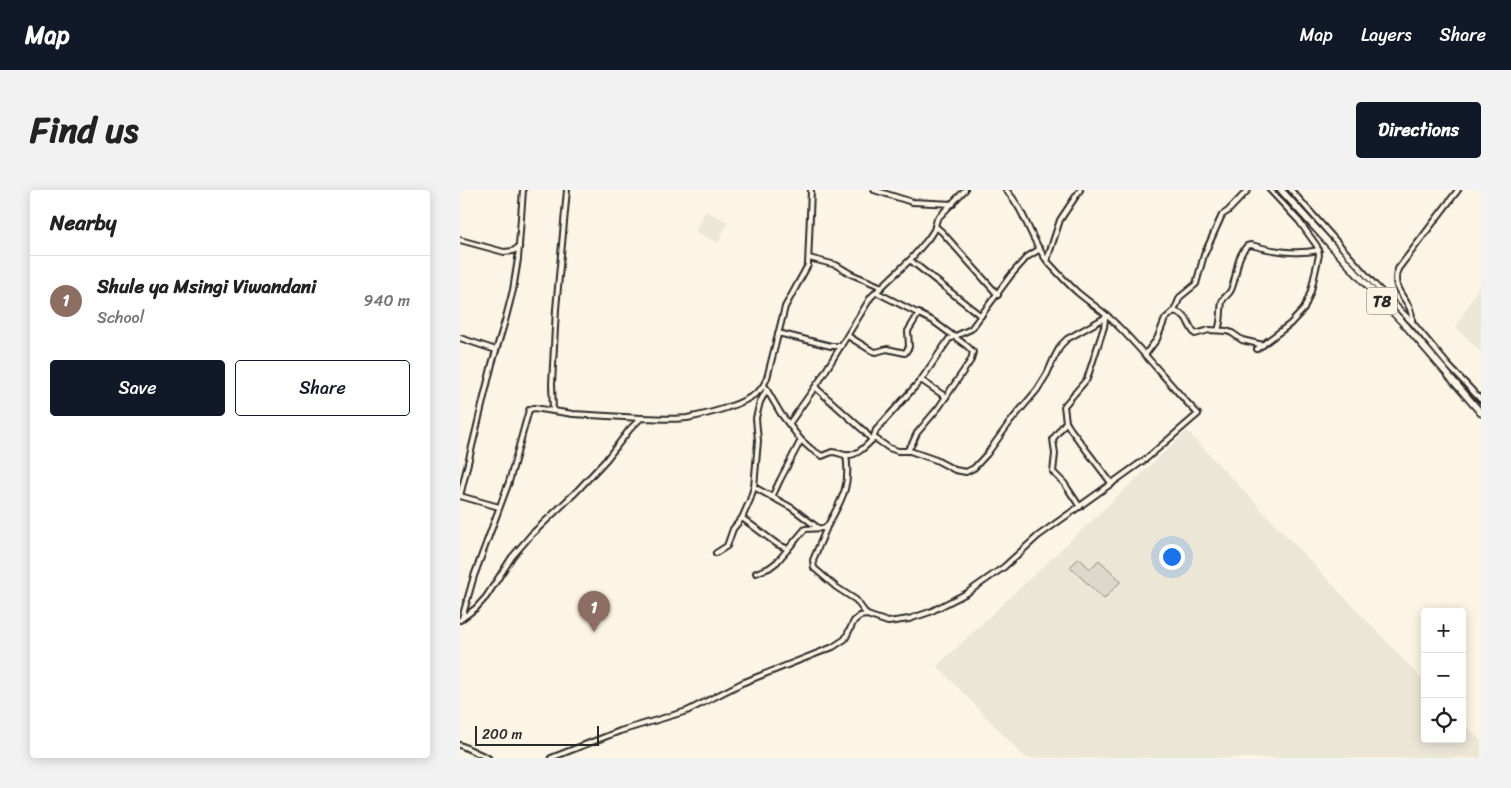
<!DOCTYPE html>
<html lang="en">
<head>
<meta charset="utf-8">
<style>
	:root { --surface:#fff; --page:#f2f2f2; --text:#222; --muted:#767676; --line:#e0e0e0; --accent:#111827 }
	body { margin:0; font-family:Sriracha,sans-serif; background:var(--page); color:var(--text) }
	.controls { position:absolute; right:15px; bottom:15px; display:grid; overflow:hidden; border-radius:5px; box-shadow:0 2px 12px #0003 }
	.controls button { width:45px; height:45px; display:grid; place-items:center; padding:0; border:0; border-bottom:1px solid var(--line); background:var(--surface); color:var(--text); font:25px sans-serif }
	.scale { position:absolute; left:15px; bottom:12px; width:124px; box-sizing:border-box; padding-left:5px; border:2px solid #2b2b2b; border-top:0; font-size:14px; line-height:18px; white-space:nowrap; color:#2b2b2b; -webkit-text-stroke:4px #fcf5e5; paint-order:stroke }
	.you { position:absolute; left:711px; top:366px; width:18px; height:18px; margin:-12px; border:4px solid #fff; border-radius:50%; background:#1a73e8; box-shadow:0 0 0 8px #1a73e833 }
	.badge { display:grid; place-items:center; width:32px; height:32px; border-radius:50%; background:var(--accent); color:#fff; font-size:16px; font-weight:700 }
	.pin { position:absolute; translate:-50% -41px; filter:drop-shadow(0 1px 2px #0008) }
	.pin::after { content:''; position:absolute; top:26px; width:18px; height:15px; background:inherit; clip-path:polygon(0 0,100% 0,50% 100%) }
	.list { margin:0; padding:0; list-style:none }
	h2 { display:flex; justify-content:space-between; align-items:center; height:65px; margin:0; padding:0 20px; font-size:21px }
	h2 small { font-size:16px; font-weight:400; color:var(--muted) }
	.list li { display:grid; grid-template-columns:32px 1fr auto; gap:15px; align-items:center; box-sizing:border-box; height:90px; padding:0 20px; border-top:1px solid var(--line) }
	.list b { display:block; font-size:19px; white-space:nowrap }
	.list p { margin:0; font-size:16px; white-space:nowrap; color:var(--muted) }
	.list em { font-size:16px; font-style:normal; color:var(--muted) }
	.actions { display:flex; gap:10px; padding:15px 20px }
	.actions a { flex:1; padding:11px 0; border:1px solid var(--accent); border-radius:5px; text-align:center; font-size:18px; color:var(--accent) }
	.actions .main { background:var(--accent); color:#fff }
	.icon { flex:none; width:28px; height:28px; fill:none; stroke:currentColor; stroke-width:2; stroke-linecap:round; stroke-linejoin:round }
	.map { position:relative; flex:none; width:1021px; height:568px; overflow:hidden; border-radius:5px }
	header { display:flex; align-items:center; gap:30px; box-sizing:border-box; height:70px; padding:0 25px; background:var(--accent); color:#fff }
	header strong { font-size:24px }
	nav { display:flex; gap:28px; margin-inline-start:auto; font-size:18px }
	.intro { display:flex; align-items:center; justify-content:space-between; box-sizing:border-box; height:120px; padding:0 30px }
	h1 { margin:0; font-size:35px }
	.button { padding:12px 22px; border-radius:5px; background:var(--accent); color:#fff; font-size:18px; font-weight:700 }
	main { display:flex; gap:30px; padding:0 30px }
	aside { flex:1; background:var(--surface); border-radius:5px; box-shadow:0 2px 12px #0003 }
	.map>svg:first-child { display:block }
	.built { fill:#ece6d7 }
	.green { fill:#ded8ca; stroke:#84827a }
	.lines { fill:none; stroke-linecap:round; stroke-linejoin:round }
	.minor-casing { stroke:#2b2b2b; stroke-width:8 }
	.highway-casing { stroke:#2b2b2b; stroke-width:9 }
	.minor { stroke:#fcf5e5; stroke-width:4 }
	.highway { stroke:#fcf5e5; stroke-width:5.5 }
	.labels { text-anchor:middle; stroke-width:4; stroke-linejoin:round; paint-order:stroke }
	.shield { fill:#fcf5e5; stroke:#6a6863; stroke-width:1 }
	.shield-label { font-size:16px; font-weight:bold; fill:#2b2b2b }
</style>
</head>
<body>
<header>
<strong>Map</strong>
<nav><a>Map</a><a>Layers</a><a>Share</a></nav>
</header>
<div class="intro"><h1>Find us</h1><a class="button">Directions</a></div>
<main>
<aside>
<h2>Nearby<small></small></h2>
<ul class="list">
<li><span class="badge" style="background:#8d6e63">1</span><div><b>Shule ya Msingi Viwandani</b><p>School</p></div><em>940 m</em></li>
</ul>
<div class="actions"><a class="main">Save</a><a>Share</a></div>
</aside>
<div class="map">
<svg width="1021" height="568" viewBox="0 0 1021 568">
	<rect width="100%" height="100%" fill="#fcf5e5"/>
	<filter id="ink" filterUnits="userSpaceOnUse"><feTurbulence type="fractalNoise" baseFrequency=".02" numOctaves="2"/><feDisplacementMap in="SourceGraphic" scale="10" xChannelSelector="R" yChannelSelector="G"/><feConvolveMatrix kernelMatrix="1 2 1 2 8 2 1 2 1" color-interpolation-filters="sRGB"/></filter>
	<g filter="url(#ink)">
		<!-- built -->
		<g class="built">
			<path d="M246 21 268 32 258 53 235 41Z"/>
			<path d="M1021 93V162L996 137Z"/>
			<path d="M727 241 965 492V549H1002V532L1021 551V568H566L477 476Z"/>
		</g>
		<!-- green -->
		<path class="green" d="M619 368 630 379 639 370 661 391 644 409 610 377Z"/>
		<g class="lines">
			<defs>
				<g id="minor">
					<path d="M414 0 452 12 493 14"/>
					<path d="M831 0 914 94 952 132 988 175 1021 210"/>
					<path d="M475 36 482 42 538 105"/>
					<path d="M0 50 44 62 53 61 59 57"/>
					<path d="M349 68 376 75 391 84 422 97"/>
					<path d="M450 70 521 126"/>
					<path d="M587 70 600 30 620 0"/>
					<path d="M416 102 473 131 507 156 513 162 511 170 479 217 457 243 452 254 447 261"/>
					<path d="M714 121C731 127 725 132 735 144L749 140 767 141 772 143 782 150 803 155"/>
					<path d="M645 129 644 137 627 189 604 216 606 232 611 240 652 294"/>
					<path d="M952 132C954 109 929 104 938 79L998 0"/>
					<path d="M758 140C762 130 760 122 762 112 763 107 769 105 771 100 778 85 775 68 787 56L791 55C813 61 835 65 859 60"/>
					<path d="M318 143 371 156H381"/>
					<path d="M388 146 412 161 416 162 427 159 445 163 449 157 448 141 459 123"/>
					<path d="M0 148 36 160"/>
					<path d="M797 159 830 134 844 119 851 101 859 65 857 56 839 31 810 0"/>
					<path d="M685 165 697 149 705 129 714 121 720 107 736 94 744 65 762 25 768 21 788 0"/>
					<path d="M461 190 486 207"/>
					<path d="M304 195 321 224 341 250 351 259 362 266 372 262C376 262 380 264 385 265 396 267 406 256 413 249H416L429 258 438 261H450L476 270 495 280 506 282 514 278 527 264 550 232 577 200 587 184 594 168 601 155 607 149 648 126"/>
					<path d="M355 197 404 241 412 250"/>
					<path d="M93 221 92 194 96 119 107 0"/>
					<path d="M606 232 593 249 595 264 593 282 604 293 620 317"/>
					<path d="M329 234 360 190 411 107 450 70 468 49 474 40 477 29 505 0"/>
					<path d="M413 249 416 240 461 190 489 149 511 139 551 85 567 67 580 59"/>
					<path d="M294 297 332 318 358 338"/>
					<path d="M0 306 32 174 45 131 53 100 58 69 63 0"/>
					<path d="M0 306 39 317"/>
					<path d="M312 307 320 290 341 250"/>
					<path d="M282 328 317 354 328 359"/>
					<path d="M367 337 353 370 354 378 376 397 396 410 407 425"/>
					<path d="M256 363 267 356 273 339 282 328 290 310 294 297 298 251 296 228 300 212 307 199"/>
					<path d="M296 383 309 378 317 372 345 339 364 338 368 335C382 309 391 296 386 265"/>
					<path d="M2 428 14 386 49 292 69 220 74 218 113 224 181 228"/>
					<path d="M0 430 16 418 26 407 52 367 71 345 116 302 146 270 170 239 181 228C196 228 212 230 227 228 248 224 284 215 299 201 303 197 305 193 307 188L325 117 348 75 351 0"/>
					<path d="M0 555 28 568"/>
					<path d="M91 568 160 541 227 521 282 493 373 457 385 449 394 431 400 426 407 425 428 432 449 429 470 422 507 403 544 377 578 346 687 268 738 224C710 195 686 164 658 136 646 123 631 114 617 102 607 93 597 82 588 72 570 50 566 21 546 0"/>
				</g>
				<path id="highway" d="M821 0 907 95 947 137 1021 223"/>
			</defs>
			<!-- minor casing -->
			<use href="#minor" class="minor-casing"/>
			<!-- highway casing -->
			<use href="#highway" class="highway-casing"/>
			<!-- minor -->
			<use href="#minor" class="minor"/>
			<!-- highway -->
			<use href="#highway" class="highway"/>
		</g>
	</g>
	<g class="labels">
		<!-- shield labels -->
		<rect class="shield" x="907" y="97.5" width="30" height="27" rx="4"/>
		<g class="shield-label">
			<text x="922" y="117">T8</text>
		</g>
	</g>
</svg>
<div class="controls">
<button>+</button>
<button>−</button>
<button><svg class="icon" aria-label="locate" viewBox="0 0 24 24"><circle cx="12" cy="12" r="6"/><path d="M12 2v4M12 18v4M2 12h4M18 12h4"/></svg></button>
</div>
<div class="scale">200 m</div>
<div class="you"></div>
<div class="pin badge" style="left:134px;top:442px;background:#8d6e63">1</div>
</div>
</main>
</body>
</html>
